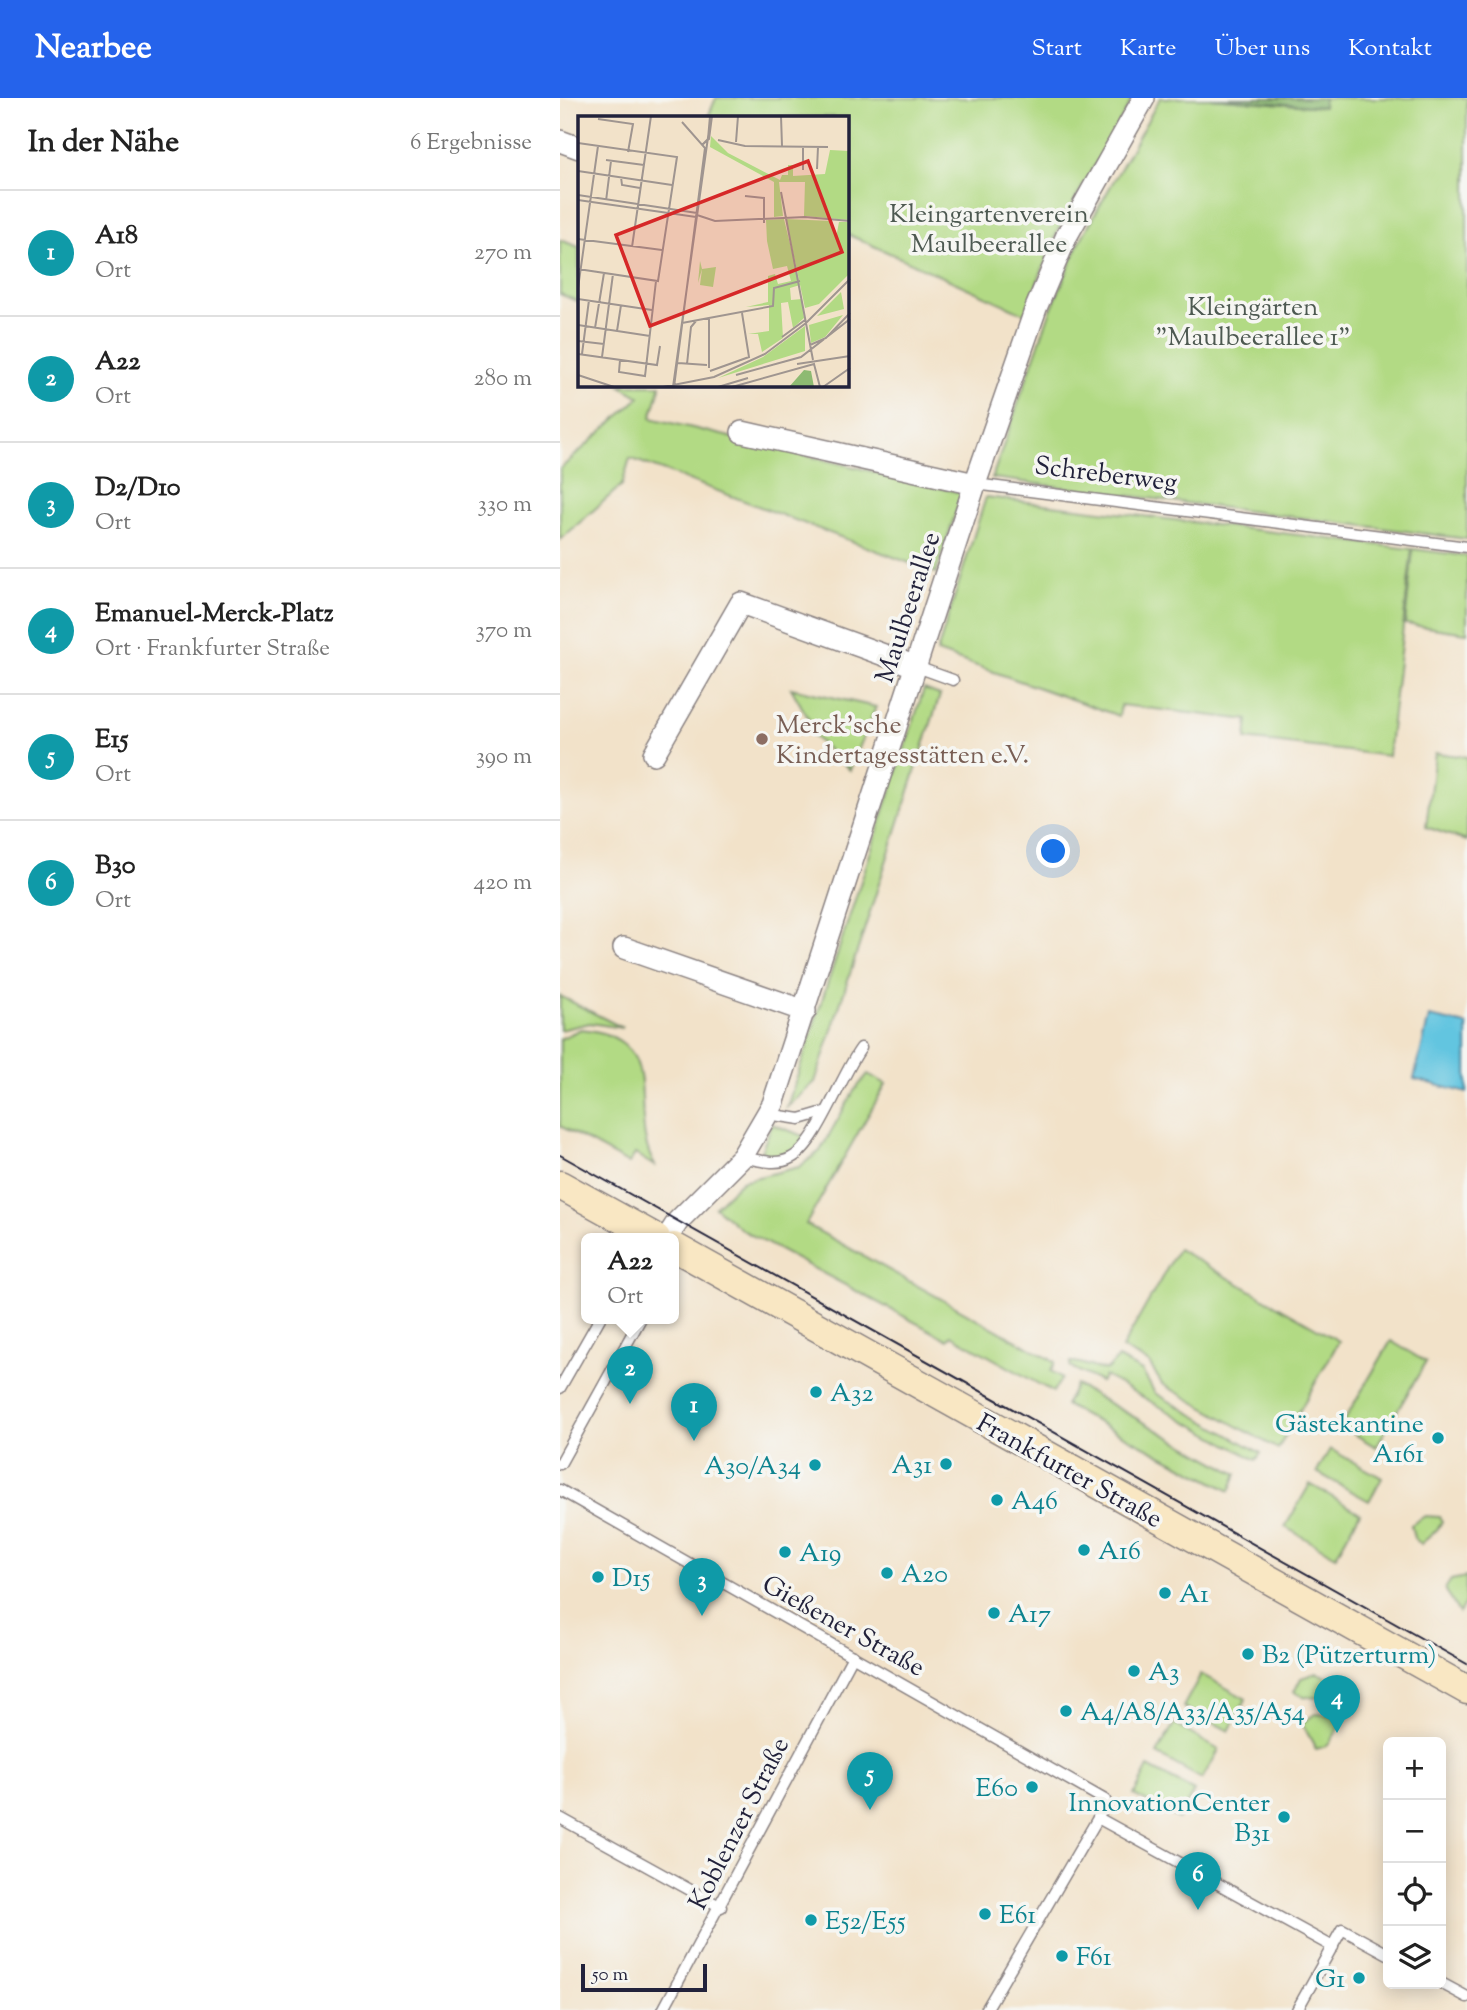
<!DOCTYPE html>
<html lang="de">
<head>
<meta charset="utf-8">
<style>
	:root { --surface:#fff; --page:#f6f6f6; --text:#222; --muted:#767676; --line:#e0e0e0; --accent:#2563eb }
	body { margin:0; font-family:"Sorts Mill Goudy",serif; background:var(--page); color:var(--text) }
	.controls { position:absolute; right:21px; bottom:21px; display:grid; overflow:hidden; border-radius:10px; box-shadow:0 4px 18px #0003 }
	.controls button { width:63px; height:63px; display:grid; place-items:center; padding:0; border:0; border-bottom:2px solid var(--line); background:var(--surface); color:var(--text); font:35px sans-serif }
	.scale { position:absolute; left:21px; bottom:18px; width:126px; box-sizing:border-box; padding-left:7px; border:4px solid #22223b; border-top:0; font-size:19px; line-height:24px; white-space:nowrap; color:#22223b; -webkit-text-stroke:5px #f6f6f2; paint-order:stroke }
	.you { position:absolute; left:494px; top:754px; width:24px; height:24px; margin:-18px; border:5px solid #fff; border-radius:50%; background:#1a73e8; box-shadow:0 0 0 10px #1a73e833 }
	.badge { display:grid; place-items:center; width:46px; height:46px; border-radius:50%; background:var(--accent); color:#fff; font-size:23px; font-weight:700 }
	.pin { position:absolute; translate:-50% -58px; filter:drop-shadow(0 2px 4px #0008) }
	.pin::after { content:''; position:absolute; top:37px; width:24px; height:21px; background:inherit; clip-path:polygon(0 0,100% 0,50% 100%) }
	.popup { position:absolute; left:21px; top:1135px; width:98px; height:91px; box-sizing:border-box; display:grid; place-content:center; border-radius:10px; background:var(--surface); filter:drop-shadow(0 2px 5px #0005); font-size:23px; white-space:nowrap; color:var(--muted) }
	.popup b { font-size:26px; color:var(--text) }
	.popup::after { content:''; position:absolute; left:50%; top:100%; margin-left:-14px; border:14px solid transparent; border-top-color:var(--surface) }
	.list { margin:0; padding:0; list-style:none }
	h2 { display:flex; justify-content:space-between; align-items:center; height:91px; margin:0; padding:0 28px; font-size:30px }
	h2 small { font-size:23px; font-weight:400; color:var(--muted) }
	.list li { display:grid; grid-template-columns:46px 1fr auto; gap:21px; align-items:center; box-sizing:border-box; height:126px; padding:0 28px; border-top:2px solid var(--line) }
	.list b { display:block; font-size:26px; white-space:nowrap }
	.list p { margin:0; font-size:23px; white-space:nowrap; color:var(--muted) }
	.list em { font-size:23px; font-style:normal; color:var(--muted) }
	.icon { flex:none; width:38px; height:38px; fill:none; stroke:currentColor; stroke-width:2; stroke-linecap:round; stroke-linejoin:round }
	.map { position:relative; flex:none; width:907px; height:1912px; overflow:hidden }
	header { display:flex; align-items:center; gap:42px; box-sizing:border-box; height:98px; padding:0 35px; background:var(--accent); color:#fff }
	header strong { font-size:33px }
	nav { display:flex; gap:38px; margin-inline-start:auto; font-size:24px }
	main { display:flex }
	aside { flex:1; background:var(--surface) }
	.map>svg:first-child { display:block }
	.green { fill:#b2da84; stroke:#6a7e60; stroke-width:2 }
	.forest { fill:#8dba72; stroke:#586e56; stroke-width:2 }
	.water { fill:#62c5e0; stroke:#42748e; stroke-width:2 }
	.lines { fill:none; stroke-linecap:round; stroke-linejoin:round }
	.service-casing { stroke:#8a8282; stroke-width:13 }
	.minor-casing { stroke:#8a8282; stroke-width:24 }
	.secondary-casing { stroke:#8a8282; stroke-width:31 }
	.service { stroke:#fff; stroke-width:10 }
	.minor { stroke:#fff; stroke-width:21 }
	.secondary { stroke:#f9e7c3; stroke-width:28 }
	.tram { stroke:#22223b; stroke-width:2 }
	.education-dot { fill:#8d6e63; stroke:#f6f6f2; stroke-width:2.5 }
	.culture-dot { fill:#0f9aa8; stroke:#f6f6f2; stroke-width:2.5 }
	.labels { text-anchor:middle; stroke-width:7; stroke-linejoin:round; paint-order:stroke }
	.park-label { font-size:26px; fill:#4d5951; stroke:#f6f6f2 }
	.street-label { font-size:26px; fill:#22223b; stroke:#f6f6f2 }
	.education-label { font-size:26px; fill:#785e54; stroke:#f6f6f2; text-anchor:start }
	.culture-label { font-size:26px; fill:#0d838f; stroke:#f6f6f2; text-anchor:start }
	.inset-road { fill:none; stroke:#9f9590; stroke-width:2 }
	.view { fill:#d62828; fill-opacity:0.15; stroke:#d62828; stroke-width:3.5 }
	.inset-edge { fill:none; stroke:#22223b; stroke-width:3.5 }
</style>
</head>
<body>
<header>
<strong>Nearbee</strong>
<nav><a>Start</a><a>Karte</a><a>Über uns</a><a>Kontakt</a></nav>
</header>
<main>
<aside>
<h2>In der Nähe<small>6 Ergebnisse</small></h2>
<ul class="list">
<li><span class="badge" style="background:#0f9aa8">1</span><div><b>A18</b><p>Ort</p></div><em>270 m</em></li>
<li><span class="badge" style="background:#0f9aa8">2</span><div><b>A22</b><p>Ort</p></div><em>280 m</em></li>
<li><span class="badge" style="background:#0f9aa8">3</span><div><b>D2/D10</b><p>Ort</p></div><em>330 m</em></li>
<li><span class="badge" style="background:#0f9aa8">4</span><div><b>Emanuel-Merck-Platz</b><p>Ort · Frankfurter Straße</p></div><em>370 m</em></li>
<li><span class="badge" style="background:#0f9aa8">5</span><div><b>E15</b><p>Ort</p></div><em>390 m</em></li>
<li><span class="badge" style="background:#0f9aa8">6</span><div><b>B30</b><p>Ort</p></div><em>420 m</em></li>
</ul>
</aside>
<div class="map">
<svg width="907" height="1912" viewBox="0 0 907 1912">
	<rect width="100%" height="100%" fill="#f6f6f2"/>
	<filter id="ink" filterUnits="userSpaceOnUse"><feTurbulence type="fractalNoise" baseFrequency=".0143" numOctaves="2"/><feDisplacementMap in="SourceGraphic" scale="14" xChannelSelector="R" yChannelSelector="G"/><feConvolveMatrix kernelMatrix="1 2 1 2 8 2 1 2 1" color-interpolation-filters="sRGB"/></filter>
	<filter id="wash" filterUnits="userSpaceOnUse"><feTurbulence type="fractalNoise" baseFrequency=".00686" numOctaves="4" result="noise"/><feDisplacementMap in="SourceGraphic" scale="28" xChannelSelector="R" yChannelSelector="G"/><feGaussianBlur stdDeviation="1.57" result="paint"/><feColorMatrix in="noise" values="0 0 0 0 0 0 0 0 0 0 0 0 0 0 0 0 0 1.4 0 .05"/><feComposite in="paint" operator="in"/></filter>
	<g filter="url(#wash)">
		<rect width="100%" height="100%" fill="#f2e2c9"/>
		<!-- green -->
		<g class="green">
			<path d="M156 0H573L498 132 465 216 287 136V19H148Z"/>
			<path d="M600 0H650L762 9 764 0H907V441L432 380 490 214 520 143Z"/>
			<path d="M0 142 19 149V204L0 196Z"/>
			<path d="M59 287H101L91 320 402 395 376 475 70 360 62 387 0 442V371L80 299Z"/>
			<path d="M426 399 852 451 828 658 686 641 688 622 561 607 559 618 377 554Z"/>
			<path d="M853 451 907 458V535L845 526Z"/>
			<path d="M231 590 316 609 290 672 248 633 251 625Z"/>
			<path d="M364 591 380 597 255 984 227 1009Z"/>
			<path d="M875 655 907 659V743L866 729Z"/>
			<path d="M0 898 63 930 30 925 0 932Z"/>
			<path d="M21 931C114 940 63 1018 96 1069L75 1056 69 1066 0 1028V941Z"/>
			<path d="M308 976 326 986 246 1126 495 1264 491 1273 502 1280 493 1294 391 1237 388 1242 182 1132 155 1109 182 1083 239 1069 260 1053 294 993Z"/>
			<path d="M212 1026 246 1039C237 1052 216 1068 201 1054Z"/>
			<path d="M618 1151 779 1243 718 1351 602 1286 589 1265 562 1250Z"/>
			<path d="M831 1243 866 1264 816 1349 781 1328Z"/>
			<path d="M558 1260 582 1273 595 1295 701 1355 696 1362 545 1278 541 1284 510 1269 511 1264C524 1263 533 1272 547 1272Z"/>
			<path d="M516 1287 677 1376 670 1393 505 1307Z"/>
			<path d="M770 1351 822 1380 809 1403 757 1374Z"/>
			<path d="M750 1386 800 1415 776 1458 725 1429Z"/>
			<path d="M865 1418 879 1419 882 1423 877 1432 861 1446 854 1440 851 1427Z"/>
			<path d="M906 1479 905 1506 899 1515 885 1491 891 1482Z"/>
			<path d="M756 1575 769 1579 778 1595C763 1599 749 1603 734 1594L741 1580Z"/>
			<path d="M641 1576 686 1601 669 1633 623 1609Z"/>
			<path d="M755 1616 774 1617 780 1629 767 1648 756 1651 742 1625Z"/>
			<path d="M614 1626 659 1652 642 1681 597 1656Z"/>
			<path d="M588 1669 634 1693 619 1721 574 1697Z"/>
		</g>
		<!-- forest -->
		<path class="forest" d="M650 0H764L763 9Z"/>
		<!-- water -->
		<path class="water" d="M869 919 907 927V995L854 981Z"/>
	</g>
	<g filter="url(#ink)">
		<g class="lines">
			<defs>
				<g id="service">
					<path d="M415 386 907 449"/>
					<path d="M357 569 393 582"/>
					<path d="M207 1016 240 1021 264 1014"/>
					<path d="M182 1059C198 1062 217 1068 231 1060 257 1048 281 977 301 950"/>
					<path d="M0 1290 40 1220"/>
					<path d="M0 1366 81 1220"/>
					<path d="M0 1392 545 1702 538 1720 426 1912"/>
					<path d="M0 1720 161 1809"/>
					<path d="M538 1720 773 1849"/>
					<path d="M881 1885 907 1899"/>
					<path d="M103 1912 293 1558"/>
					<path d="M737 1912 782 1831 828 1856"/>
				</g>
				<g id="minor">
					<path d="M0 43 19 50"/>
					<path d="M182 334 415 386"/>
					<path d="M94 656 181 505 357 569"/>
					<path d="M64 850 245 913"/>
					<path d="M107 1140 118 1123 182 1059 213 1006 415 386 476 210 507 137 584 0"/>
				</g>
				<g id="secondary">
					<path d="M0 1087 96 1140"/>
					<path d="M114 1149 907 1592"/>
				</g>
			</defs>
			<!-- service casing -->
			<use href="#service" class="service-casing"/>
			<!-- minor casing -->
			<use href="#minor" class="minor-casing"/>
			<!-- secondary casing -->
			<use href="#secondary" class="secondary-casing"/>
			<!-- service -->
			<use href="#service" class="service"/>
			<!-- minor -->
			<use href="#minor" class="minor"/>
			<!-- secondary -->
			<use href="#secondary" class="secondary"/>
			<!-- tram -->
			<path class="tram" d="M0 1057 907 1566"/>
		</g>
	</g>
	<!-- markers -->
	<circle class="education-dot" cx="202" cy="641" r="7"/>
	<g class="culture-dot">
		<circle cx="256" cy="1294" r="7"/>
		<circle cx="878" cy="1340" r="7"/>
		<circle cx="386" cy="1366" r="7"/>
		<circle cx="255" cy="1367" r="7"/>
		<circle cx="437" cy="1402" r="7"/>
		<circle cx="524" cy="1452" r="7"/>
		<circle cx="225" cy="1454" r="7"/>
		<circle cx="327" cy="1475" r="7"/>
		<circle cx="38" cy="1479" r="7"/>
		<circle cx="605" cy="1495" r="7"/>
		<circle cx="434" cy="1515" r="7"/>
		<circle cx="688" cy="1556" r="7"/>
		<circle cx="574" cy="1573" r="7"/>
		<circle cx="506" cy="1613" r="7"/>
		<circle cx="472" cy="1689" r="7"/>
		<circle cx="724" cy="1719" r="7"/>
		<circle cx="425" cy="1816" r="7"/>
		<circle cx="251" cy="1822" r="7"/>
		<circle cx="502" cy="1858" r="7"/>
		<circle cx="799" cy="1880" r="7"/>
	</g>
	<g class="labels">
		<!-- park labels -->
		<g class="park-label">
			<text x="429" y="124">Kleingartenverein<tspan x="429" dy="30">Maulbeerallee</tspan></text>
			<text x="693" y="217">Kleingärten<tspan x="693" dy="30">"Maulbeerallee 1"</tspan></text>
		</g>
		<!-- street labels -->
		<g class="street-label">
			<text transform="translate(546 375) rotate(7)" y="9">Schreberweg</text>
			<text transform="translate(347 509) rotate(-72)" y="9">Maulbeerallee</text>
			<text transform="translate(510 1372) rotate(29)" y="9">Frankfurter Straße</text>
			<text transform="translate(284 1527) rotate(29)" y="9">Gießener Straße</text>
			<text transform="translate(178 1725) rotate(-63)" y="9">Koblenzer Straße</text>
		</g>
		<!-- education labels -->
		<g class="education-label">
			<text x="216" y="635">Merck'sche<tspan x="216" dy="30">Kindertagesstätten e.V.</tspan></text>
		</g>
		<!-- culture labels -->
		<g class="culture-label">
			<text x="270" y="1303">A32</text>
			<text x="864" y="1334" text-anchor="end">Gästekantine<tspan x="864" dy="30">A161</tspan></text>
			<text x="372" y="1375" text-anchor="end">A31</text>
			<text x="241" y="1376" text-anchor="end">A30/A34</text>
			<text x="451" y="1411">A46</text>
			<text x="538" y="1461">A16</text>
			<text x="239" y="1463">A19</text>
			<text x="341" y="1484">A20</text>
			<text x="52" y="1488">D15</text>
			<text x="619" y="1504">A1</text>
			<text x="448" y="1524">A17</text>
			<text x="702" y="1565">B2 (Pützerturm)</text>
			<text x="588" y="1582">A3</text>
			<text x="520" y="1622">A4/A8/A33/A35/A54</text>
			<text x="458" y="1698" text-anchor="end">E60</text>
			<text x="710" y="1713" text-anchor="end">InnovationCenter<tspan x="710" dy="30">B31</tspan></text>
			<text x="439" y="1825">E61</text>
			<text x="265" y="1831">E52/E55</text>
			<text x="516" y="1867">F61</text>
			<text x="785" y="1889" text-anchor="end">G1</text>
		</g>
	</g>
	<!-- overview -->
	<g transform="translate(18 18)">
		<rect width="271" height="271" fill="#f2e2c9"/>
		<path d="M133 20 150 37 202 64 204 59H210V49H215V60L247 58 252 34 271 35V104L226 100 227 66H201L205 100 196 101V66L132 31ZM206 103 222 169 212 172 213 184 224 183 226 202 215 212 210 186 203 187 205 222 184 236 180 218H170L191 215V189L168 191 190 186V160L197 158 200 168 213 165 209 150 195 153 189 125 188 104ZM208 103 253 105 258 122 261 106H271V158L241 188 227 192ZM122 145 124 153 138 151 135 171 122 169 124 153 120 167ZM263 176 266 193 239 200ZM265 199 247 221 233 227 231 209ZM227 210V235L140 262 185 241Z" fill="#b2da84"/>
		<path d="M226 254 233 255 236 271H211Z" fill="#8dba72"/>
		<path class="inset-road" d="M132 0 130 23 124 29 131 23 134 0M186 0H225M203 0 204 30M20 3 55 8 50 36M140 24 167 30 250 31M158 26 160 0M0 27 99 41 80 165 0 153M28 44 66 49M239 53 240 31M225 54V30M0 55 94 69M43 61 44 69 62 72M203 76 235 244M0 79 119 97M167 80 186 82V107M0 84 118 101M28 85 33 45M119 99 137 105 227 101 272 105M0 123 84 134M54 131 73 0M0 172 20 30M0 183 74 194M104 207 195 190 196 172 222 165M0 209 72 220M17 212 26 157M39 215 43 189M204 221 227 204M0 225 26 228M232 229 248 222 272 197M0 238 79 249 82 230M4 238 11 184M24 241 35 158M42 244 41 256 67 260 78 165M100 247 129 249M109 248 113 211 118 205M219 248 272 240M131 252V202M132 255 171 241 164 197M0 259 36 271M158 259 223 241 272 203M85 271 136 261 187 238 228 207 272 163M95 271 133 0M96 271 127 32 104 6M140 271 170 262M154 271 236 248 242 271M245 271 272 252"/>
		<path class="view" d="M230 45 264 136 72 210 38 119Z"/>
		<rect width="271" height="271" class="inset-edge"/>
	</g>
</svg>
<div class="controls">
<button>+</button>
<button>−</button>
<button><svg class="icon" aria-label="locate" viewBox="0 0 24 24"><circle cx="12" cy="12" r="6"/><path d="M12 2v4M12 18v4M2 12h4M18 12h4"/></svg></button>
<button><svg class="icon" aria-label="layers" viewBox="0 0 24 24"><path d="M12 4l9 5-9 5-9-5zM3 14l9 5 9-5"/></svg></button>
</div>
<div class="scale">50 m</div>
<div class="you"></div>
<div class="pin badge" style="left:134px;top:1343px;background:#0f9aa8">1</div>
<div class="pin badge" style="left:70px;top:1306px;background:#0f9aa8">2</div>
<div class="popup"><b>A22</b>Ort</div>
<div class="pin badge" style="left:142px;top:1518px;background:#0f9aa8">3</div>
<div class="pin badge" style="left:777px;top:1635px;background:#0f9aa8">4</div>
<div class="pin badge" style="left:310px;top:1712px;background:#0f9aa8">5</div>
<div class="pin badge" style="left:638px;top:1812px;background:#0f9aa8">6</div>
</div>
</main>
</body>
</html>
